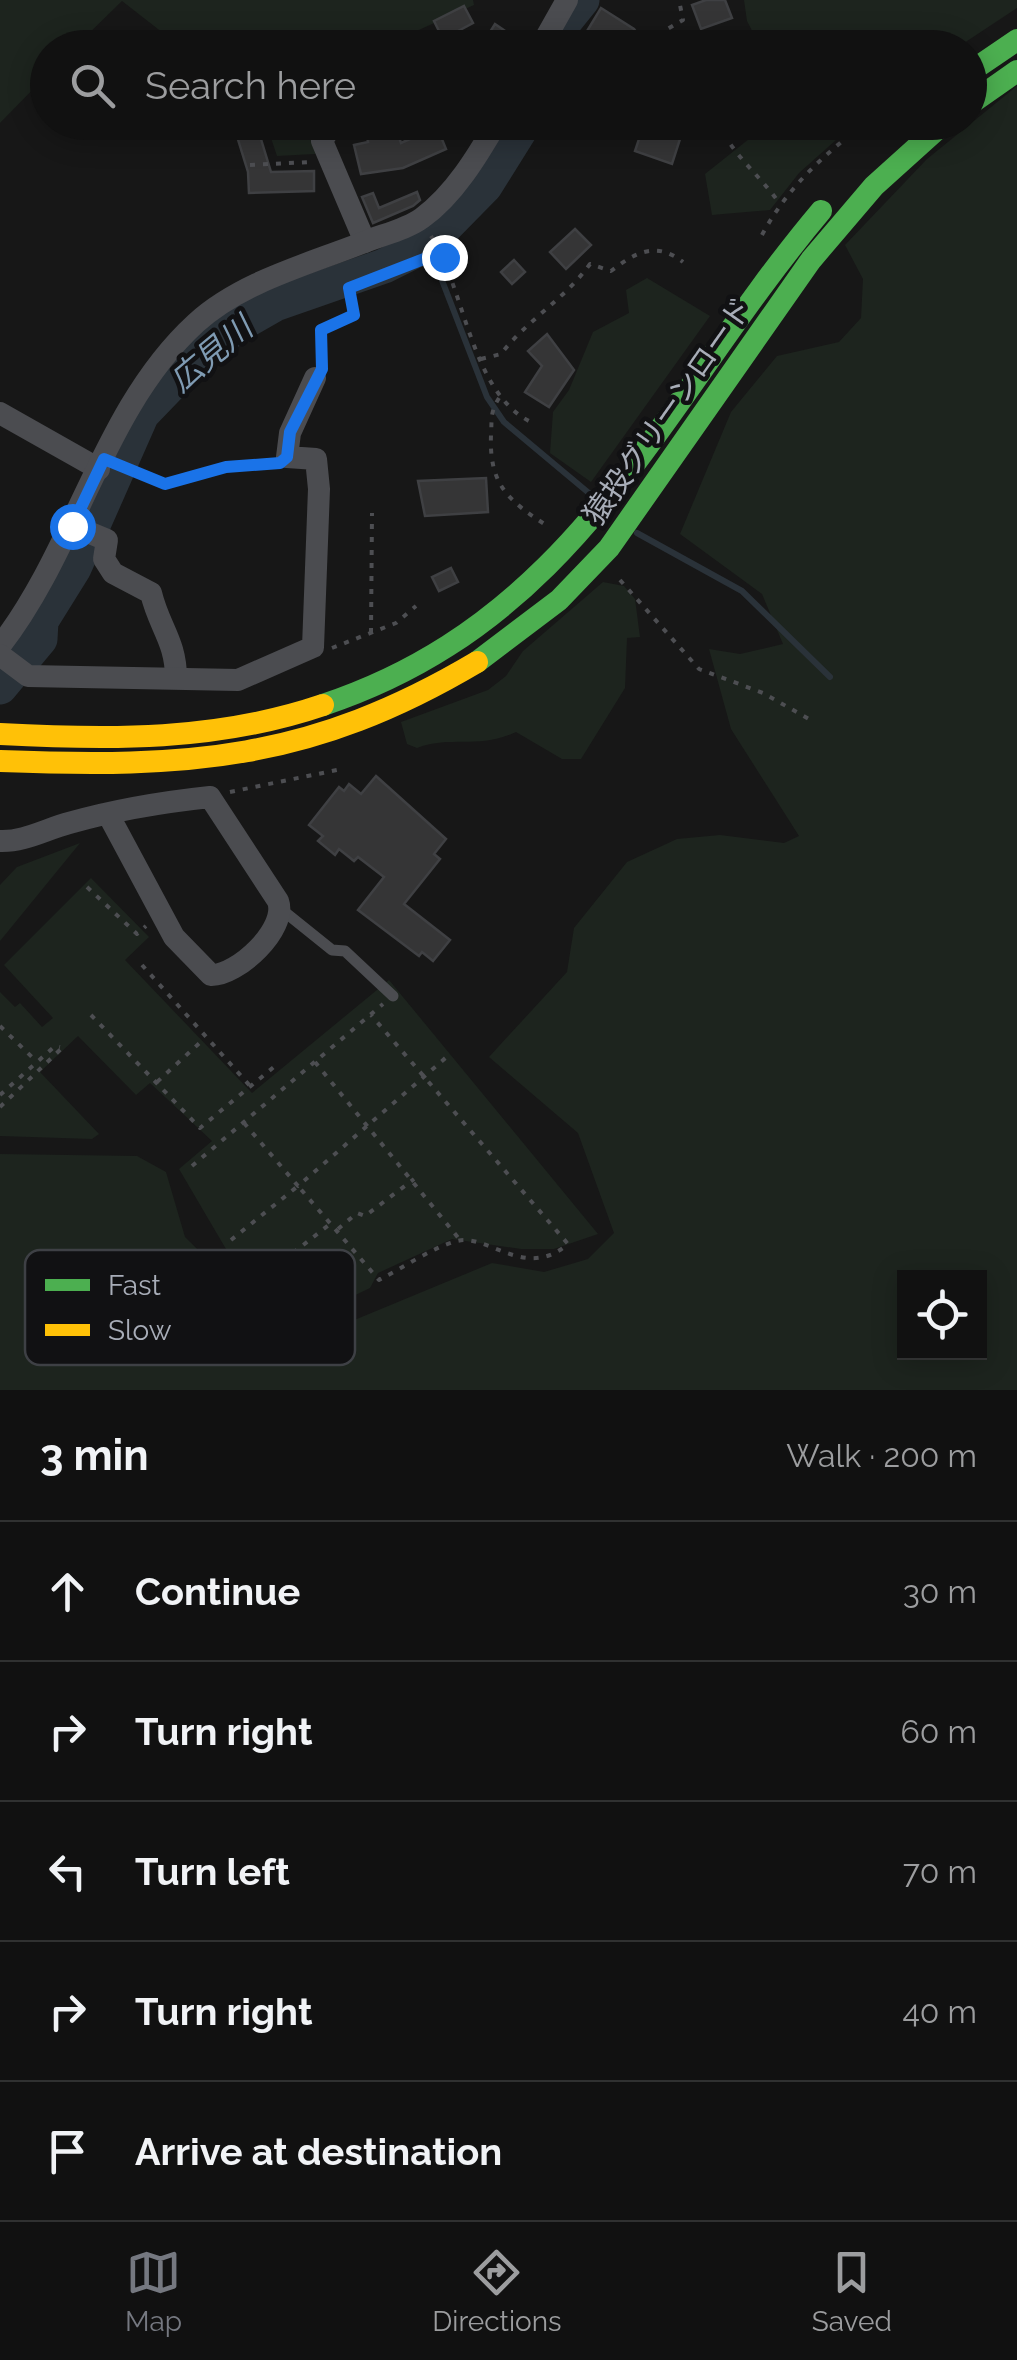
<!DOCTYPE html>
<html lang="en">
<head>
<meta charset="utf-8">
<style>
	:root { --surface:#111; --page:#1e1f1f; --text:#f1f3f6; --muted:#9c9d9f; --line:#303131; --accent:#757880 }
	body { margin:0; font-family:Raleway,"Noto Sans JP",sans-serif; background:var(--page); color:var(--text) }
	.controls { position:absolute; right:30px; bottom:30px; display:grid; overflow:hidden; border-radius:0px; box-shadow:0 5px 25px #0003 }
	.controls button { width:90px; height:90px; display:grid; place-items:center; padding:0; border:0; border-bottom:2px solid var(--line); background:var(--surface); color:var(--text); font:50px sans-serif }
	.stop { position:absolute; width:30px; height:30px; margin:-22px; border:8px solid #1a73e8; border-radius:50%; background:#fff }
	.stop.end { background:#1a73e8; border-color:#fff; box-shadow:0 2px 10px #0008 }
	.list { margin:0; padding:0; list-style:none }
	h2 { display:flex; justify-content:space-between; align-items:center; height:130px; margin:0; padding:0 40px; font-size:42px }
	h2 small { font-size:32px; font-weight:400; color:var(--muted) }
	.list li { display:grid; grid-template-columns:65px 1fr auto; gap:30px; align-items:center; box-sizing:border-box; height:140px; padding:0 40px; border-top:2px solid var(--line) }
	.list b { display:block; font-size:38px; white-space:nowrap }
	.list em { font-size:32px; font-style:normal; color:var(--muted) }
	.icon { flex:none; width:55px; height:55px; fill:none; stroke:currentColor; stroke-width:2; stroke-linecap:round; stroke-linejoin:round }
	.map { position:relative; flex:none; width:1017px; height:1390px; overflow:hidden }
	.search { position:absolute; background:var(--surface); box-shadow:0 5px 25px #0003; left:30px; right:30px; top:30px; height:110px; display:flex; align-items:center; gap:25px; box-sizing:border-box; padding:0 35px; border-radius:55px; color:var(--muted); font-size:38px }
	.sheet { height:830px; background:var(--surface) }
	nav { display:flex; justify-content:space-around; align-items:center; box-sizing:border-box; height:140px; border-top:2px solid var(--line); background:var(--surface); font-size:28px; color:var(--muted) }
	nav a { display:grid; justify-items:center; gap:5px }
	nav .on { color:var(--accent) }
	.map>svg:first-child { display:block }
	.green { fill:#1d241e; fill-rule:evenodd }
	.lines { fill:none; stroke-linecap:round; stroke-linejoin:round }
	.stream { stroke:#2a3239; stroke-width:6 }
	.river { stroke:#2a3239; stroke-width:35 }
	.building { fill:#353536; stroke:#3f4043; stroke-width:2.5 }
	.path { stroke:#4d4e52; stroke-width:4; stroke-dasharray:5 8; stroke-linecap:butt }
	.lane { stroke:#4b4c50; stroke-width:11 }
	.street { stroke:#4b4c50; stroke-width:22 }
	.fast { stroke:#4caf50; stroke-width:22 }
	.slow { stroke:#ffc107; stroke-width:22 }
	.route { stroke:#1a73e8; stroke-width:12 }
	.labels { text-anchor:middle; stroke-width:9; stroke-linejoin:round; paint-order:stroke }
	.street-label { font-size:30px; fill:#a8adb8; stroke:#111113 }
	.water-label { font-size:32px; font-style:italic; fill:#7f9bb3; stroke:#111113 }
	.key { fill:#111113; stroke:#3e4045; stroke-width:2.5 }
	.key-label { font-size:28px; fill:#a8adb8 }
</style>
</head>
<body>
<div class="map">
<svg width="1017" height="1390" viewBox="0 0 1017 1390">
	<rect width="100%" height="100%" fill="#171717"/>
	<!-- green -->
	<g class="green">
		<path d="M0 0H473L474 5 379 48 181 47 122 1 75 47 48 48 47 75 0 123Z"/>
		<path d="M744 0H1017V8L958 47 761 48 747 21Z"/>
		<path d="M1017 86V1390H0V1154L137 1156 166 1172 185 1237 257 1308 323 1333 492 1263 544 1272 588 1259 614 1233 578 1133 489 1057 567 972 574 928 627 862 677 839 720 835 784 843 799 836 731 729 709 649 740 654 783 644 762 594 680 534 731 412 777 356 839 342 861 318 863 279 845 245 927 159ZM904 1278H980V1352H904Z"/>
		<path d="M266 123H322L315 154 277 156Z"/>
		<path d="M769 123H855L799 173 770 210 712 215 705 174Z"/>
		<path d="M647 278 710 316 591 482 550 453 553 412 569 390 593 332 629 313 626 290Z"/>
		<path d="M603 582 624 586 635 599 640 637 627 638 625 688 581 759H562L516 732C478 750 453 735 417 748L407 744 401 722 488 690 506 676 523 651Z"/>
		<path d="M80 843 0 941V885L17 867Z"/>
		<path d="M91 878 149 937 125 960 252 1093 389 980 598 1234 554 1249H521L452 1239 378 1273 370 1288 316 1314 253 1295 179 1169 212 1141 150 1083 136 1095 78 1036 40 1072 99 1134 92 1139 0 1136V992L15 1007 20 1003 42 1027 53 1018 4 965Z"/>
	</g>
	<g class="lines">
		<!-- stream -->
		<g class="stream">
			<path d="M428 244 487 397 504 422 596 499"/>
			<path d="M637 533 742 591 830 677"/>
		</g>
		<!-- river -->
		<g class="river">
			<path d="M556 48 561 26 582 0"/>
			<path d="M0 687 40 639 41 621 74 568 142 414 195 359 235 327 275 304 384 266 428 244 485 186 525 122"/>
		</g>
	</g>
	<!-- building -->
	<g class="building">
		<path d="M706 0H725L732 18 701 29 692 5Z"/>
		<path d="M464 6 473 23 443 39 434 21Z"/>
		<path d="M601 8 634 29 648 48H613L587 31Z"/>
		<path d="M495 24 526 45 525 48H480Z"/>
		<path d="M364 122H394L401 143 437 127 446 149 403 168 361 174 354 145 368 142Z"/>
		<path d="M257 126 271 172 314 171V191L249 193 248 172 236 133Z"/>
		<path d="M643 127 680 139 672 164 635 151Z"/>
		<path d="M417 192 420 200 413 206 373 223 362 197 373 193 379 208Z"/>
		<path d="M575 229 591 245 566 269 550 252Z"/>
		<path d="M514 260 525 272 512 284 501 272Z"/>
		<path d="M547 334 574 370 549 407 525 392 542 366 528 351Z"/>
		<path d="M486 478 488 512 425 516 418 481Z"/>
		<path d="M451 568 458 582 439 591 432 577Z"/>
		<path d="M376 776 446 839 434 854 440 859 404 904 450 940 433 961 422 952 419 956 358 910 384 877 358 857 354 861 339 849 335 855 318 841 323 836 309 825 339 787 344 791 349 784 361 794Z"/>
	</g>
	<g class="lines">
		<!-- path -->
		<g class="path">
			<path d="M567 39 583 48"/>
			<path d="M635 48 683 20 679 0"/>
			<path d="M718 122C732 155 760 175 780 204"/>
			<path d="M250 165 310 162"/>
			<path d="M762 235C787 188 824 154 867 122"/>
			<path d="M431 236C466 291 471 395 533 423"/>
			<path d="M321 357V331L354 315 349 288 441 252"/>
			<path d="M481 359 501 354C527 320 564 300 590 264L611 271C636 252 656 241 683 262"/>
			<path d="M499 398C490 412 492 419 491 435 489 486 509 501 549 527"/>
			<path d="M120 467 165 485 226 467 269 464"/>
			<path d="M620 580 699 669 763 693 809 719"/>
			<path d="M371 633 372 513"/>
			<path d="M332 648 396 623 416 606"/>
			<path d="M230 792 337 770"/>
			<path d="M87 887 137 934 146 926"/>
			<path d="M142 965 251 1087"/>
			<path d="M91 1015 200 1128 275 1066"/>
			<path d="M0 1026 36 1061"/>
			<path d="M315 1062 460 1240"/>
			<path d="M157 1082 205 1038"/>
			<path d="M0 1095 55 1046 60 1047"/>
			<path d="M0 1107 61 1049"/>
			<path d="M244 1123 298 1186 450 1054"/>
			<path d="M192 1166 383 1004"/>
			<path d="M338 1229 357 1213 365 1216 414 1179"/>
			<path d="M231 1240 298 1186 379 1280C403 1268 431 1248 457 1241 488 1233 525 1281 568 1244L371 1015"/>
			<path d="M293 1253 330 1224"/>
		</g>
		<!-- lane -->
		<path class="lane" d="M281 909 332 950 345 951 393 996"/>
		<!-- street -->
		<g class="street">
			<path d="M540 48 567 0"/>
			<path d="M346 125 328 131 322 141 365 242"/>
			<path d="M0 413 99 469"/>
			<path d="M71 525 107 540 104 559 113 573 151 593C159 627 176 641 176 678"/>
			<path d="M0 646C77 547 103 408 196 323 242 281 310 264 367 241 385 234 407 229 422 218 454 195 478 155 497 122"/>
			<path d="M0 655 28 676 238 680 313 647 319 489 316 459 287 457 290 433 315 378"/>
			<path d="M0 841C24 842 46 829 69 823 115 810 163 802 210 797L278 901C288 929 237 976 211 975L174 937 108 814"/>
		</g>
		<!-- fast -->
		<g class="fast">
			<path d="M970 72 1017 40"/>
			<path d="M970 104 1017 71"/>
			<path d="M477 662 559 600 609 548 811 260 874 186 945 122"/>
			<path d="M323 705C581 619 660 402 821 211"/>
		</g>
		<!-- slow -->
		<g class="slow">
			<path d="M0 734C110 740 217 741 323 705"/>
			<path d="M0 761C189 768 310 761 477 662"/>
		</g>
	</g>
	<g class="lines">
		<!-- route -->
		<path class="route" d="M72 526 104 459 165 484 226 467 280 463 287 457 290 432 322 369 321 330 354 315 349 288 442 252 444 257"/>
	</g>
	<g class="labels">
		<!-- street labels -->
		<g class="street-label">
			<text transform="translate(668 411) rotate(-55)" y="10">猿投グリーンロード</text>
		</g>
		<!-- water labels -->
		<g class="water-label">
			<text transform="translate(211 354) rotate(-40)" y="11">広見川</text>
		</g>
	</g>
	<!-- legend -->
	<rect x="25" y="1250" width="330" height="115" rx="15" class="key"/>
	<rect x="45" y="1279" width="45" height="12" fill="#4caf50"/>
	<rect x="45" y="1324" width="45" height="12" fill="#ffc107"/>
	<g class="key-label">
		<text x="108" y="1295">Fast</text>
		<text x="108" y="1340">Slow</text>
	</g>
</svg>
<div class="controls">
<button><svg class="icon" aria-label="locate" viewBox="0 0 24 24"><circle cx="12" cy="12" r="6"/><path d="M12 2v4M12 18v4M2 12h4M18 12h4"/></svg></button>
</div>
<div class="stop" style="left:72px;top:526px"></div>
<div class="stop end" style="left:444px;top:257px"></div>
<div class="search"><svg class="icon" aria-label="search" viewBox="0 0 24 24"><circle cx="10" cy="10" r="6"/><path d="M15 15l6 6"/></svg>Search here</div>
</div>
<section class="sheet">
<h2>3 min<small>Walk · 200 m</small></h2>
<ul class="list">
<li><svg class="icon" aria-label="ahead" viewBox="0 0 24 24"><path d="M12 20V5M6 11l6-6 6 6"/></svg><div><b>Continue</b></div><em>30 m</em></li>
<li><svg class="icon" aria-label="right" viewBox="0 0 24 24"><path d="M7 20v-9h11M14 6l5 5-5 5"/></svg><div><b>Turn right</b></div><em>60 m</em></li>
<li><svg class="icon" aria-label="left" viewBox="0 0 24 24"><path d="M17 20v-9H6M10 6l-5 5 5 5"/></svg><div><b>Turn left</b></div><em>70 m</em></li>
<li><svg class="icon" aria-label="right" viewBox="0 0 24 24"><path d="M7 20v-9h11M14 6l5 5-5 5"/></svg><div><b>Turn right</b></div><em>40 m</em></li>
<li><svg class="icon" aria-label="arrive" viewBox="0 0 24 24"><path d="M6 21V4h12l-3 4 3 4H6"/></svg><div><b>Arrive at destination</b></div></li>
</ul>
</section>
<nav>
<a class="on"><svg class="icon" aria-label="map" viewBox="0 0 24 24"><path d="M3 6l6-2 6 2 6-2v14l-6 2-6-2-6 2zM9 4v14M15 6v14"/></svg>Map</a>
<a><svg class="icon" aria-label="directions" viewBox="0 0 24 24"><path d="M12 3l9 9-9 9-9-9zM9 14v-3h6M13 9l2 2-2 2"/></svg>Directions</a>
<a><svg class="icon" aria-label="saved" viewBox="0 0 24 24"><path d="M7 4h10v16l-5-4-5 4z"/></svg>Saved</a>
</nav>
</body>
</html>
